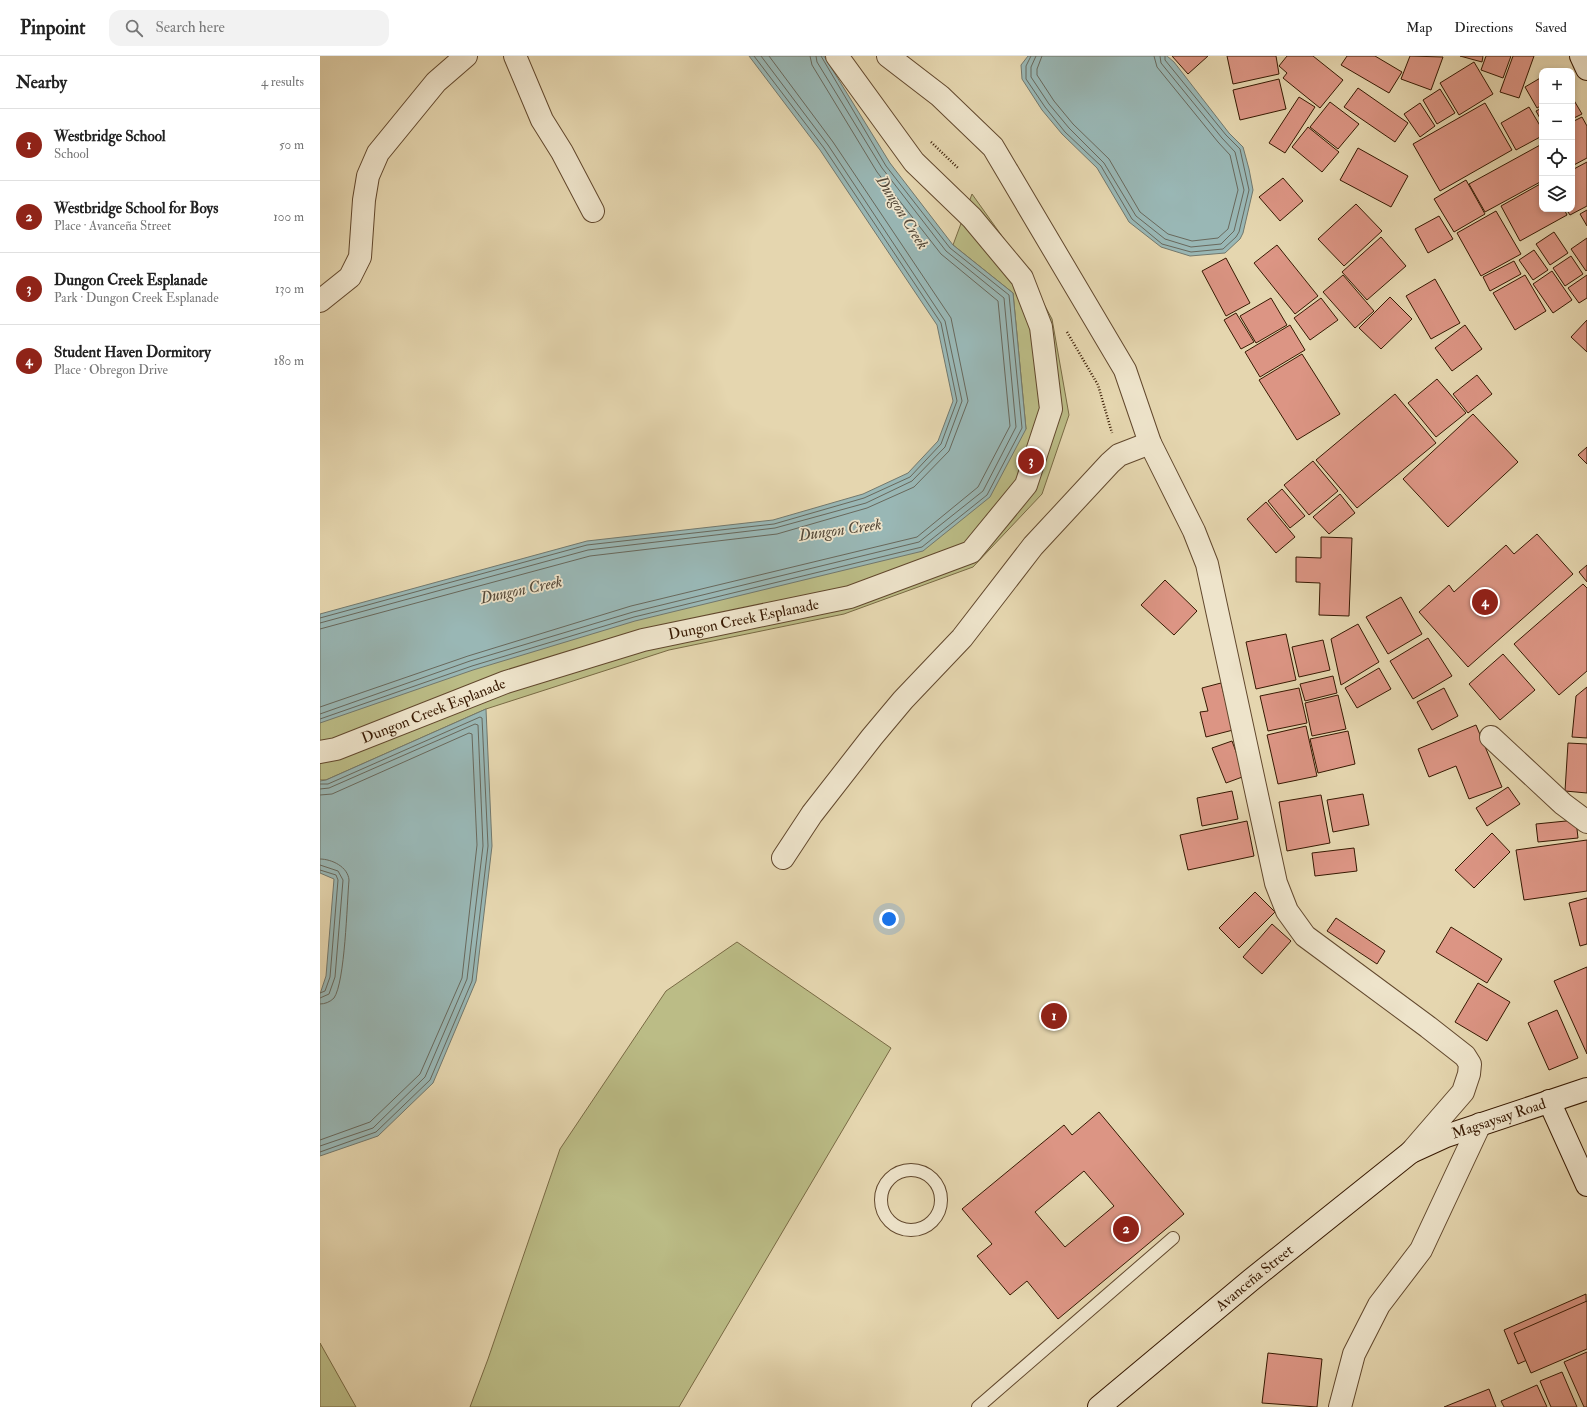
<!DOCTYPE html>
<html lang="en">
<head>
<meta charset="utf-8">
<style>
	:root { --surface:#fff; --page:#f2f2f2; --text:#222; --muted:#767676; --line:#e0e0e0; --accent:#8f2418 }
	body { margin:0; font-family:"IM FELL Double Pica",serif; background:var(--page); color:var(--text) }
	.controls { position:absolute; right:12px; top:12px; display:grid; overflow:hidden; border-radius:8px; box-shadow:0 2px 6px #0003 }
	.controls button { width:36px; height:36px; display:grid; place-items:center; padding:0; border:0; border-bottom:1px solid var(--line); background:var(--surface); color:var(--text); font:20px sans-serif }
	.you { position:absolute; left:569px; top:863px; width:14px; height:14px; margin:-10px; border:3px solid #fff; border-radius:50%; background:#1a73e8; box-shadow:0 0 0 6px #1a73e833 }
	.badge { display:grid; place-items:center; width:26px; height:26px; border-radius:50%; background:var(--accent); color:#fff; font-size:13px; font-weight:700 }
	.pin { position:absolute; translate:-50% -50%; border:2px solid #fff; box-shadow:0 1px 4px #0006 }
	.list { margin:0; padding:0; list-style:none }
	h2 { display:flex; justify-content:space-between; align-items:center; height:52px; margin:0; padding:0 16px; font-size:17px }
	h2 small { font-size:13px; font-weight:400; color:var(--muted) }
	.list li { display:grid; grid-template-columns:26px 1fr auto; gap:12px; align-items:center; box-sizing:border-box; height:72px; padding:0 16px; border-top:1px solid var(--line) }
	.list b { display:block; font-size:15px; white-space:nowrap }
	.list p { margin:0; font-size:13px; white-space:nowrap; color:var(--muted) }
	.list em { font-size:13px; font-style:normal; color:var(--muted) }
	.icon { flex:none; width:22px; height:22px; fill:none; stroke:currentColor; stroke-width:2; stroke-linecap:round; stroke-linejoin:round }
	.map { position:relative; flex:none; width:1267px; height:1351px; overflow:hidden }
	header { display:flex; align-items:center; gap:24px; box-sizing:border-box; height:56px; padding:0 20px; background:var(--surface); border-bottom:1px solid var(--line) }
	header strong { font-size:19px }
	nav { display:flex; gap:22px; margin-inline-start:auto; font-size:14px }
	.search { width:280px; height:36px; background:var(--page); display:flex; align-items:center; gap:10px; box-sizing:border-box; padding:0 14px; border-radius:12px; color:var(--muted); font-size:15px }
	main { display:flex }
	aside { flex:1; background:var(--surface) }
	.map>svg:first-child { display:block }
	.green { fill:#bbbc86; stroke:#796a44 }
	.water { fill:#99b7b5; stroke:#72786d }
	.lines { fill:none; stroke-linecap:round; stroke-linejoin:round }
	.shore { stroke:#68685c; stroke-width:1 }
	.building { fill:#dc9584; stroke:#371902; fill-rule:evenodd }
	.lane-casing { stroke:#62482d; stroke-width:14 }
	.street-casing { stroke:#62482d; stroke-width:24 }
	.secondary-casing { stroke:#371902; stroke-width:24 }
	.path { stroke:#371902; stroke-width:2.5; stroke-dasharray:1 2; stroke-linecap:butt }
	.lane { stroke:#eee4cb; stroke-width:12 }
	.street { stroke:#eee4cb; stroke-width:22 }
	.secondary { stroke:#eee4cb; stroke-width:22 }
	.labels { text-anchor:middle; stroke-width:3.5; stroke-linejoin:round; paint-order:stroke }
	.street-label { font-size:15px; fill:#371902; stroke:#eee4cb }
	.water-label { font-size:16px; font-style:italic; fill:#544838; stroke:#eee4cb }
</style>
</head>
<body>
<header>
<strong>Pinpoint</strong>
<div class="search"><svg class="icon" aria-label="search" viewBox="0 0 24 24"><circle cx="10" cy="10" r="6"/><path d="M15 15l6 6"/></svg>Search here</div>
<nav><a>Map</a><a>Directions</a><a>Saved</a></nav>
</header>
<main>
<aside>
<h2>Nearby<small>4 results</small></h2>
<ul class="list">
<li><span class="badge">1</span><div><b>Westbridge School</b><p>School</p></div><em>50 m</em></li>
<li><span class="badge">2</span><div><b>Westbridge School for Boys</b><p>Place · Avanceña Street</p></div><em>100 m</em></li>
<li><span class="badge">3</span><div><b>Dungon Creek Esplanade</b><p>Park · Dungon Creek Esplanade</p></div><em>130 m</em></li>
<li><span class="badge">4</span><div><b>Student Haven Dormitory</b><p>Place · Obregon Drive</p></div><em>180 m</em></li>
</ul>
</aside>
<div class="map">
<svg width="1267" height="1351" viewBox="0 0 1267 1351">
	<rect width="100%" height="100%" fill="#e5d6af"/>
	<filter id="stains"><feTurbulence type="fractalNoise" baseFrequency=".005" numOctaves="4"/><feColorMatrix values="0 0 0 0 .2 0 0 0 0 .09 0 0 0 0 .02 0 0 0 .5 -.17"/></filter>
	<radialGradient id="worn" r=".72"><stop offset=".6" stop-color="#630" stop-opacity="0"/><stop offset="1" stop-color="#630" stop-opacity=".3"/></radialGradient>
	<!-- green -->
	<g class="green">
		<path d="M652 138 704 211 732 263 749 359 722 438 653 511 524 558 349 594 166 653 6 724H0V639L140 608 706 373 693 237 633 189Z"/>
		<path d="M417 886 571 992 359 1351H150L168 1303 240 1093 346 935Z"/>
		<path d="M0 1287 36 1351H0Z"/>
	</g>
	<!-- water -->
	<g class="water">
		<path d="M429 0H504L570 107 633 189 693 237 706 373 670 441 603 495 315 565 153 614 0 667V558L267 485 453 464 543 438 588 417 618 385 633 345 617 269 500 94Z"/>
		<path d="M708 0H847L854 6 909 77 923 91 929 113 933 134 923 177 920 183 905 197 870 200 841 191 809 166 777 112 742 78 722 54 702 23 701 9Z"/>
		<path d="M166 653 172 790 156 925 113 1027 58 1080 0 1100V938L6 920 14 823 0 817V725L6 724Z"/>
	</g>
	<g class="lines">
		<!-- shore -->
		<g class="shore">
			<path d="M711 0 706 10V23L725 51 745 76 781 110 812 163 842 188 871 196 903 193 916 181 919 176 929 134 920 93 906 79 845 4V0"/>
			<path d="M716 0 711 11V21L729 48 749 72 784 107 816 160 845 183 871 191 901 188 914 175 924 134 915 96 902 82 841 7 840 0"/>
			<path d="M722 0 717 13V19L734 45 753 68 789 103 820 156 848 178 872 185 898 182 908 173 918 134 910 99 898 86 837 11 834 0"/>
			<path d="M0 562 267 489 454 468 544 442 590 421 621 388 637 345 621 267 504 92 434 0"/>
			<path d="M0 567 268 494 455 472 546 447 592 425 625 391 642 345 625 265 508 89 441 0"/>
			<path d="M0 573 270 500 457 478 547 452 594 431 629 395 648 345 631 262 513 86 449 0"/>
			<path d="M0 651 148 600 311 550 597 481 658 431 690 370 678 245 621 198 557 116 492 9 490 0"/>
			<path d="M0 658 150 605 313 556 599 486 663 435 696 371 684 242 626 195 562 112 497 6 496 0"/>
			<path d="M0 663 152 610 314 561 602 491 667 439 702 372 689 239 630 192 566 110 501 0"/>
			<path d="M0 728H8L160 661 162 662 168 790 152 925 110 1024 56 1076 0 1096"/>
			<path d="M0 733 9 732 155 668 158 669 163 790 147 923 105 1021 53 1072 0 1090"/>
			<path d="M0 739 12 738 149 677 152 678 157 789 142 922 100 1018 50 1066 0 1084"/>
			<path d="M0 803C12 803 28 811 29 824 27 847 25 926 14 942 10 946 5 948 0 948"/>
			<path d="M0 809 18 815 23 824 15 921 9 938 0 942"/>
			<path d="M0 814 16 819 18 824 10 921 5 935 0 937"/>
		</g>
	</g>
	<!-- building -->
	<g class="building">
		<path d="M852 0H888L868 18Z"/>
		<path d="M907 0H956L959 18 913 28Z"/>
		<path d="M967 0H993L1023 24 1000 52 963 22 967 17 959 10Z"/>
		<path d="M1027 0H1055L1082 16 1069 37 1021 9Z"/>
		<path d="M1090 0 1123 1 1111 34 1081 23Z"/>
		<path d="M1140 0H1163L1162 6Z"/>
		<path d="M1166 0H1191L1183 22 1161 14Z"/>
		<path d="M1193 0H1214L1199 42 1180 36Z"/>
		<path d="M1154 6 1173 38 1139 59 1120 27Z"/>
		<path d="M1222 21V49L1217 52 1205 31Z"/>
		<path d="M959 23 966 53 920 64 913 34Z"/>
		<path d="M1038 32 1088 67 1075 86 1024 51Z"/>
		<path d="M1120 33 1135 57 1117 68 1103 44Z"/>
		<path d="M979 41 995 51 965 97 949 87Z"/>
		<path d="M1252 41 1262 58 1252 63Z"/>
		<path d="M1010 46 1039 68 1018 93 990 71Z"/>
		<path d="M1100 47 1115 70 1100 81 1084 58Z"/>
		<path d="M1165 47 1192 94 1120 135 1093 88Z"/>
		<path d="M1209 51 1222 73V80L1196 94 1181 67Z"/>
		<path d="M1222 52V66L1216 55Z"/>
		<path d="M1262 61 1267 70V102L1252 110V66Z"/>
		<path d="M988 71 1019 96 1002 116 972 91Z"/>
		<path d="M1222 88V125L1165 156 1149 128Z"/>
		<path d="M1038 92 1088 120 1071 151 1020 124Z"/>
		<path d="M1267 106V150L1250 159 1246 153H1252V114Z"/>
		<path d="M963 122 983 145 960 165 939 141Z"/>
		<path d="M1146 124 1165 158 1134 176 1114 143Z"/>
		<path d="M1222 127V153H1244L1247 159 1200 185 1181 150Z"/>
		<path d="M1036 148 1062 175 1024 210 998 183Z"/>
		<path d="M1267 154V170L1260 158Z"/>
		<path d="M1176 155 1201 198 1161 220 1137 177Z"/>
		<path d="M1119 160 1133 183 1108 197 1095 173Z"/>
		<path d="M1234 176 1248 197 1230 209 1216 188Z"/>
		<path d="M1061 181 1086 210 1047 244 1022 216Z"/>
		<path d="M1267 182V214L1266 215 1251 193Z"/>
		<path d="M957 189 998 240 975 258 934 207Z"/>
		<path d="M1214 194 1228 214 1213 224 1199 204Z"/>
		<path d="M1251 200 1263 218 1245 230 1233 212Z"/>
		<path d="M906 202 930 247 906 260 882 215Z"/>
		<path d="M1194 205 1201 218 1170 235 1163 221Z"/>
		<path d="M1232 215 1252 244 1233 257 1213 228Z"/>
		<path d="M1023 219 1054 255 1035 272 1003 236Z"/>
		<path d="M1205 219 1226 255 1195 274 1173 237Z"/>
		<path d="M1267 219V242L1259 247 1248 232Z"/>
		<path d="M1115 223 1140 267 1111 283 1086 240Z"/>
		<path d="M1070 241 1092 263 1061 293 1039 272Z"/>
		<path d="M951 242 967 269 936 287 920 260Z"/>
		<path d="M1001 242 1018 264 990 284 974 262Z"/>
		<path d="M916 257 934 286 921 293 904 264Z"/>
		<path d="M1267 264V296L1251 281Z"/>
		<path d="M970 269 985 294 940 321 925 296Z"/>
		<path d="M1145 269 1162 293 1132 315 1115 292Z"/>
		<path d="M982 298 1020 358 977 384 939 324Z"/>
		<path d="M1157 319 1172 338 1148 357 1133 338Z"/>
		<path d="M1117 323 1146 357 1116 381 1088 347Z"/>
		<path d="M1075 338 1116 387 1037 452 996 404Z"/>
		<path d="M1153 358 1198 406 1128 471 1083 423Z"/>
		<path d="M1267 391V408L1258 399Z"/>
		<path d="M993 405 1018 435 989 459 964 429Z"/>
		<path d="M962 433 985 460 970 472 948 445Z"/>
		<path d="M1020 438 1035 457 1009 478 993 461Z"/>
		<path d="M946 446 975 481 956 497 927 463Z"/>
		<path d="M1217 478 1253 518 1148 611 1099 556 1129 529 1134 536 1186 489 1194 498Z"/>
		<path d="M1001 481 1032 482 1029 560 999 559 1000 527 976 526V501L1001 502Z"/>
		<path d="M1267 509V526L1259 516Z"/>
		<path d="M845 524 877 555 854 579 821 549Z"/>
		<path d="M1263 528 1267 532V615L1239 639 1194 588Z"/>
		<path d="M1081 541 1102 578 1068 598 1046 561Z"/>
		<path d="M1038 568 1059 606 1021 629 1011 583Z"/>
		<path d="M966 578 976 624 936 633 926 586Z"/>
		<path d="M1108 582 1132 620 1093 643 1070 605Z"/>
		<path d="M1003 584 1010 614 979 621 972 591Z"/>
		<path d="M1183 598 1215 634 1180 664 1149 628Z"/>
		<path d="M1059 612 1071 633 1037 652 1025 632Z"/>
		<path d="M1013 620 1017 637 985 645 980 628Z"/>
		<path d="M901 627 913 674 886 681 880 656 888 655 882 632Z"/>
		<path d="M1267 631V682L1252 681 1256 640Z"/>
		<path d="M979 632 987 667 948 675 940 640Z"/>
		<path d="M1124 632 1138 660 1112 674 1097 646Z"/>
		<path d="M1018 639 1026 673 992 680 985 647Z"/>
		<path d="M1156 669 1182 731 1149 743 1136 710 1109 721 1098 693Z"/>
		<path d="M986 670 997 720 958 728 947 679Z"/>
		<path d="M1028 675 1035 708 998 717 990 683Z"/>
		<path d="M912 685 925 720 906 727 892 692Z"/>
		<path d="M1248 687 1267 688V737L1245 735Z"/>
		<path d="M1188 731 1200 748 1167 770 1156 752Z"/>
		<path d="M912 735 918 763 882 770 877 742Z"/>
		<path d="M1043 738 1049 769 1013 776 1007 744Z"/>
		<path d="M1001 739 1010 787 967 795 959 746Z"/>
		<path d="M1256 764 1258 782 1218 786 1216 768Z"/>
		<path d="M927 765 934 800 868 814 860 779Z"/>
		<path d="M1172 777 1190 796 1154 832 1135 814Z"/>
		<path d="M1267 784V835L1204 844 1196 794Z"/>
		<path d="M1034 792 1037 815 995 820 992 797Z"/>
		<path d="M935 836 955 856 919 892 899 872Z"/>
		<path d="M1267 842V888L1260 890 1249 847Z"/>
		<path d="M1016 862 1065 895 1057 908 1007 875Z"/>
		<path d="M952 868 971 885 942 918 923 901Z"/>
		<path d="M1131 871 1182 903 1167 927 1116 896Z"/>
		<path d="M1267 911V998L1234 925Z"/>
		<path d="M1158 927 1190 946 1167 985 1135 966Z"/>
		<path d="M1237 954 1258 1002 1229 1014 1208 967Z"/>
		<path d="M779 1056 864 1158 738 1263 707 1225 690 1239 657 1200 672 1188 642 1153 744 1069 752 1079ZM764 1115 794 1150 745 1191 715 1156Z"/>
		<path d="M1266 1238 1267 1278 1198 1308 1184 1274Z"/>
		<path d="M1267 1245V1293L1211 1317 1194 1277Z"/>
		<path d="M1267 1296V1351H1264L1244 1306Z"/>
		<path d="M948 1297 1002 1303 997 1351 942 1347Z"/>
		<path d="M1242 1316 1257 1351H1231L1220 1325Z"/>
		<path d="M1217 1329 1227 1351H1184L1181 1345Z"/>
		<path d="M1169 1333 1176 1351H1124Z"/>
	</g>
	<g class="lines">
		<defs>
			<g id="lane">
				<circle cx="591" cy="1144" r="30"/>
				<path d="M658 1351 853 1182"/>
			</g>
			<g id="street">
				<path d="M195 0 222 64 242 96 273 155"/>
				<path d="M568 0 620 40 673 91 805 314 830 387 874 475 887 508 956 827 967 855 985 880 1108 971 1145 1000 1150 1008 1149 1018 1143 1036 1091 1096"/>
				<path d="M0 245 30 221 40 201 44 144 48 120 58 97 116 26 146 0"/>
				<path d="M1171 681 1243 748 1267 766"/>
				<path id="s1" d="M0 696 16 693 186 626 323 584 530 541 651 496 706 429 731 353 721 271 702 222 652 162 594 106 517 0"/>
				<path d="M463 802 492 758 552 681 583 644 642 582 713 490 790 407 799 399 830 387"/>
				<path d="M1020 1351 1034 1298 1059 1249 1101 1194 1160 1068"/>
			</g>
			<g id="secondary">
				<path d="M1261 0 1267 13"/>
				<path d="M1229 1045 1267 1129"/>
				<path id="s2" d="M779 1351 931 1224 1091 1096 1126 1080 1267 1033"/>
			</g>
		</defs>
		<!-- lane casing -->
		<use href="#lane" class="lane-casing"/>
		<!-- street casing -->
		<use href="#street" class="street-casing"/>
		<!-- secondary casing -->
		<use href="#secondary" class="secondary-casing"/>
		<!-- path -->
		<g class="path">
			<path d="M611 86 639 113"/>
			<path d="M747 276 778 329 792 377"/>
		</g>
		<!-- lane -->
		<use href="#lane" class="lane"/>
		<!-- street -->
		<use href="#street" class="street"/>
		<!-- secondary -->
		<use href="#secondary" class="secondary"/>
	</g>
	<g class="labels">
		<!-- street labels -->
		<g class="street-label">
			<text dy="5" stroke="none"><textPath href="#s1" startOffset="445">Dungon Creek Esplanade</textPath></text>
			<text dy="5" stroke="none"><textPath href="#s1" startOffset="121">Dungon Creek Esplanade</textPath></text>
			<text dy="5" stroke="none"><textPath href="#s2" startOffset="497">Magsaysay Road</textPath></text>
			<text dy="5" stroke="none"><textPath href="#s2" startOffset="202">Avanceña Street</textPath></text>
		</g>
		<!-- water labels -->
		<g class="water-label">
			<text transform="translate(583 156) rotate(58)" y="6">Dungon Creek</text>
			<text transform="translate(520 473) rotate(-8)" y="6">Dungon Creek</text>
			<text transform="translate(201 533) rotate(-12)" y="6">Dungon Creek</text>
		</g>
	</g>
	<rect width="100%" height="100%" filter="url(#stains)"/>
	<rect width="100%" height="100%" fill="url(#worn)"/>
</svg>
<div class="controls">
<button>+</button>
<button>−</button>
<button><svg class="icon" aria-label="locate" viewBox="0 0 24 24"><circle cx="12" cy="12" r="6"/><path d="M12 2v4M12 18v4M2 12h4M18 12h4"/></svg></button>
<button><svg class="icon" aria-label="layers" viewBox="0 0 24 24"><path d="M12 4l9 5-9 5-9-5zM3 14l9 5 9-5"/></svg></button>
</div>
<div class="you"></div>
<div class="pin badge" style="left:734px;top:960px">1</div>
<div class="pin badge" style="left:806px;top:1173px">2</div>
<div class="pin badge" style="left:711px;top:405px">3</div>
<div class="pin badge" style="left:1165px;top:546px">4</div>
</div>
</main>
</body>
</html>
